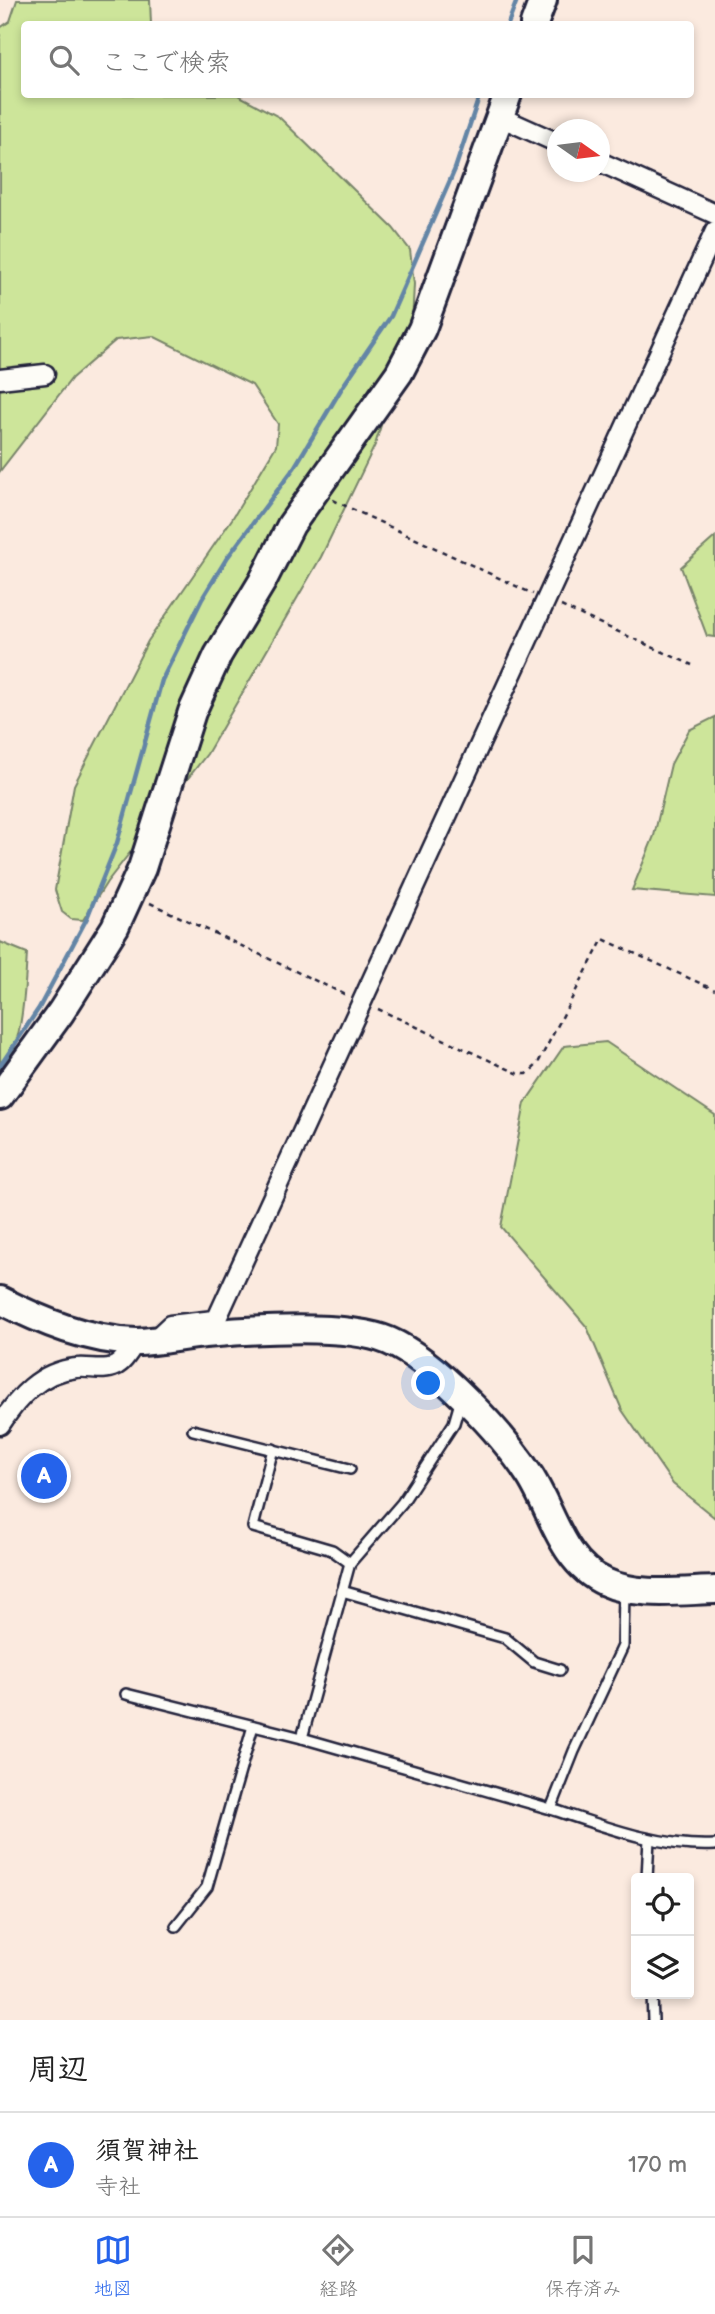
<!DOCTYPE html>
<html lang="ja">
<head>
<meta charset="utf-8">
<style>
	:root { --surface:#fff; --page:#f2f2f2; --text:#222; --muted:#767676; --line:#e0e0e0; --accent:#2563eb }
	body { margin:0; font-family:"Balsamiq Sans","Klee One",sans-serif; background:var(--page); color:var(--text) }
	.controls { position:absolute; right:21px; bottom:21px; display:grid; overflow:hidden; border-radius:7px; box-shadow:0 4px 10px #0003 }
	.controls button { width:63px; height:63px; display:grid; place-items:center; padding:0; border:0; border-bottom:2px solid var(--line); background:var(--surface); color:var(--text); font:35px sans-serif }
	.compass { position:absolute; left:547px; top:119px; width:63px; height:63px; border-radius:50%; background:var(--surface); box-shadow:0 4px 10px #0003; rotate:104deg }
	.you { position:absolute; left:429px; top:1384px; width:24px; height:24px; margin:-18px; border:5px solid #fff; border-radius:50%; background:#1a73e8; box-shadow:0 0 0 10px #1a73e833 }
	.badge { display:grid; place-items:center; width:46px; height:46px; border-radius:50%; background:var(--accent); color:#fff; font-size:23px; font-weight:700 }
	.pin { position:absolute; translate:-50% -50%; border:4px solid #fff; box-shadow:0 2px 7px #0006 }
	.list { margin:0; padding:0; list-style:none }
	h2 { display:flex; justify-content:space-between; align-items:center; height:91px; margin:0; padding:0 28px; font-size:30px }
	h2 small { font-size:23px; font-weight:400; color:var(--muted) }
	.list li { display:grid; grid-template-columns:46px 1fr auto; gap:21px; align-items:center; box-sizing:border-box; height:105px; padding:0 28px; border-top:2px solid var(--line) }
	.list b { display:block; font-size:26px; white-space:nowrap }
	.list p { margin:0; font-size:23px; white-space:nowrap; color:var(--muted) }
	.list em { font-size:23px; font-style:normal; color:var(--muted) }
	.icon { flex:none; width:38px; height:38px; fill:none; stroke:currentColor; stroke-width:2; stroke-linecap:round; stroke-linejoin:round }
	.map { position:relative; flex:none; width:715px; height:2020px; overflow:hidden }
	.search { position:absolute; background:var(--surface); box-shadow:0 4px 10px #0003; left:21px; right:21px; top:21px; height:77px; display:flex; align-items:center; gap:18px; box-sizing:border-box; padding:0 24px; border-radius:7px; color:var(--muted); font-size:26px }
	.sheet { height:196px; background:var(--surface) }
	nav { display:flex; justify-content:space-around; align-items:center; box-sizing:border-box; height:98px; border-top:2px solid var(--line); background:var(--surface); font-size:19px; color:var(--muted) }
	nav a { display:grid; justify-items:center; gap:4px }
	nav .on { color:var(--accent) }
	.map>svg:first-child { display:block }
	.green { fill:#cde59a; stroke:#78846a; stroke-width:2 }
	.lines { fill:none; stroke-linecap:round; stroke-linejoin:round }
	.stream { stroke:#6485a6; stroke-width:4.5 }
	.lane-casing { stroke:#22223b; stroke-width:14 }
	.street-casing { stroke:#22223b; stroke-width:23 }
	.secondary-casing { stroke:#22223b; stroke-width:32 }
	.path { stroke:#22223b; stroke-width:2.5; stroke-dasharray:5 5; stroke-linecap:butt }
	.lane { stroke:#fdfcf7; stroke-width:9 }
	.street { stroke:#fdfcf7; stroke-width:18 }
	.secondary { stroke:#fdfcf7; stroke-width:26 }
</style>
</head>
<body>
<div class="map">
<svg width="715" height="2020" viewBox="0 0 715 2020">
	<rect width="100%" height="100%" fill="#fbeadf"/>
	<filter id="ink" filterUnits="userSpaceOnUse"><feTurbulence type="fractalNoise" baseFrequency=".0143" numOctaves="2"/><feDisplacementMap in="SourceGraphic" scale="14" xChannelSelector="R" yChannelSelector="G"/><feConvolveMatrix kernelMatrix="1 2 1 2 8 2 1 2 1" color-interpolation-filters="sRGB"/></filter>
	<g filter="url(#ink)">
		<!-- green -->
		<g class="green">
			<path d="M17 0H150L151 24H24V94L238 95 279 117 393 228 410 250 414 284 412 324 375 445 321 557 207 754 107 882 83 920 71 919 62 912 55 890 74 785 148 641 232 519 276 446 278 424 252 385 153 336 116 340 72 378 0 471V28L10 21Z"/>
			<path d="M715 537V637L707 636 681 567Z"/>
			<path d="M715 717V897L632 890 654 836 671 764 689 730Z"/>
			<path d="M0 942 27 953C25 986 23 1051 0 1074Z"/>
			<path d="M606 1042 715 1115V1518L673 1484 622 1410 587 1327 501 1227 525 1103 564 1046Z"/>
		</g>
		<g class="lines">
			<!-- stream -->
			<g class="stream">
				<path d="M508 24 517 0"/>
				<path d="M0 1066 39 1008 87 918 117 843 162 680 202 599 227 558 294 468 343 386 391 316 455 169 480 94"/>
			</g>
			<defs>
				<g id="lane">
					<path d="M193 1430 350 1469"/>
					<path d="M273 1449 253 1527 332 1550 350 1563"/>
					<path d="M624 1590 623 1646 574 1751 551 1809C603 1826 660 1848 715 1845"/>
					<path d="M342 1591 505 1638 534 1662 560 1670"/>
					<path d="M126 1694 302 1738 551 1809"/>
					<path d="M302 1738 350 1563 402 1503 454 1423 461 1399"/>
					<path d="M647 1878 649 1839"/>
					<path d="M176 1926 207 1887 253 1726"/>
					<path d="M652 1994 653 2020"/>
				</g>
				<g id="street">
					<path d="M500 117 558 143"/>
					<path d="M600 162 715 214"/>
					<path d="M0 379 45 374"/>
					<path d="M153 1341 170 1325 214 1320 218 1316 715 231"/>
					<path d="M0 1425C18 1397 40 1372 76 1368 89 1366 103 1372 115 1366 124 1362 130 1350 136 1342"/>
				</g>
				<g id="secondary">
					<path d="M534 24 543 0"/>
					<path d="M0 1096 61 1012 115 927 142 868 192 712 218 655 262 582 291 525 399 373 422 329 508 94"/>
					<path d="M0 1300C43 1322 87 1340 136 1342 159 1342 182 1336 205 1334 251 1330 348 1323 389 1341 435 1361 503 1434 530 1476 553 1512 562 1563 605 1582 637 1597 680 1591 715 1590"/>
				</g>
			</defs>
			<!-- lane casing -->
			<use href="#lane" class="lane-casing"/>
			<!-- street casing -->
			<use href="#street" class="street-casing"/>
			<!-- secondary casing -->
			<use href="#secondary" class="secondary-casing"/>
			<!-- path -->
			<g class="path">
				<path d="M333 500 533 594"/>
				<path d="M561 606 692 665"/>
				<path d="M150 903 346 995"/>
				<path d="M378 1009 519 1074H527L537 1065 603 939 715 990"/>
			</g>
			<!-- lane -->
			<use href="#lane" class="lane"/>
			<!-- street -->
			<use href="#street" class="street"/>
			<!-- secondary -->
			<use href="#secondary" class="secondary"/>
		</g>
	</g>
</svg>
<div class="controls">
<button><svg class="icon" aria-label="locate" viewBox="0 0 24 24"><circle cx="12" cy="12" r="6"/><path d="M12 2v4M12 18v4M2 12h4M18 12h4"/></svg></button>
<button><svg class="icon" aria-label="layers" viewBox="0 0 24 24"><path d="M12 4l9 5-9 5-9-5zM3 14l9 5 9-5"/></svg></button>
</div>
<svg class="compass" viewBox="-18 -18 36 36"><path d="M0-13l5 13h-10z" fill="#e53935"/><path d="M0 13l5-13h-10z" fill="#767676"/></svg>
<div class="you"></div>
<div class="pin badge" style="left:44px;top:1476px">A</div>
<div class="search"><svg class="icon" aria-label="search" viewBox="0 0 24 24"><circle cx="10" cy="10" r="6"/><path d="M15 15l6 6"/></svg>ここで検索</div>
</div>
<section class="sheet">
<h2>周辺<small></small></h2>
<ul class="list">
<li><span class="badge">A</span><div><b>須賀神社</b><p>寺社</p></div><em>170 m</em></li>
</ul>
</section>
<nav>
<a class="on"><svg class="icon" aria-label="map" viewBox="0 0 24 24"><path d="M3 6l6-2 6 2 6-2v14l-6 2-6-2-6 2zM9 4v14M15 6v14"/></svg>地図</a>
<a><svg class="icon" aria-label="directions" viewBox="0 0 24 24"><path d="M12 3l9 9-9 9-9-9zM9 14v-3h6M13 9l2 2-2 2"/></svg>経路</a>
<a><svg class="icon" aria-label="saved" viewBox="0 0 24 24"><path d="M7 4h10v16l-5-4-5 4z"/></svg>保存済み</a>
</nav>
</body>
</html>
